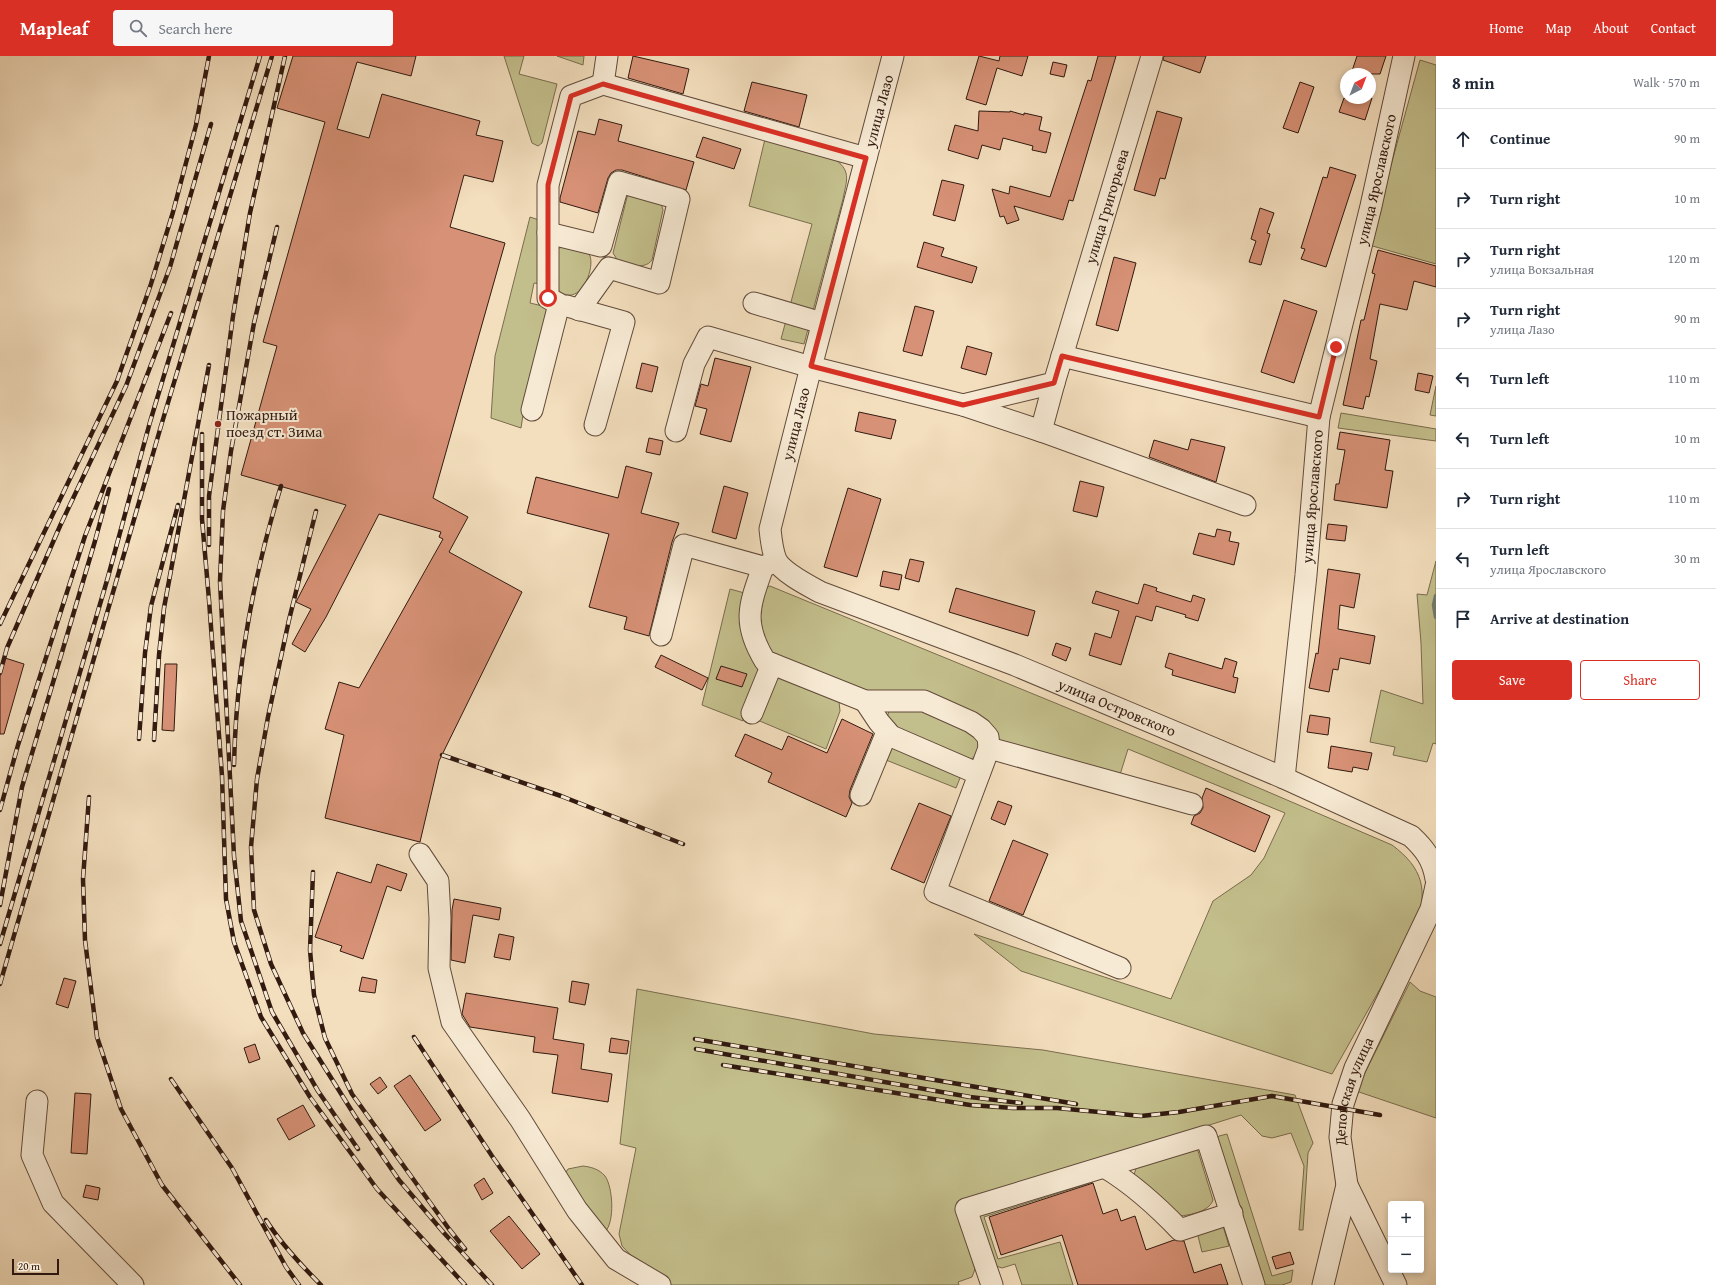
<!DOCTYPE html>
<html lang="en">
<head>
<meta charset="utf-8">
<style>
	:root { --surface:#fff; --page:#f6f6f7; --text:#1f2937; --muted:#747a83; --line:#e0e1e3; --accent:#d93025 }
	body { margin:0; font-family:"Gentium Book Plus",serif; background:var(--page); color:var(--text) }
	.controls { position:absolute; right:12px; bottom:12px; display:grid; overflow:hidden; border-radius:4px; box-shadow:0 2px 6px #0003 }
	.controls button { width:36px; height:36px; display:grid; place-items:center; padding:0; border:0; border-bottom:1px solid var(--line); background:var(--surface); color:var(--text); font:20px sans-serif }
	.compass { position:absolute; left:1340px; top:12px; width:36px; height:36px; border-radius:50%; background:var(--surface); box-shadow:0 2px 6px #0003; rotate:42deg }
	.scale { position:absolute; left:12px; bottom:10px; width:47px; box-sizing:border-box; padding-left:4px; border:2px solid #321a10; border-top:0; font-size:11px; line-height:14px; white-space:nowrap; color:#321a10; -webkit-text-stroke:3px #f7ead4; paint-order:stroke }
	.stop { position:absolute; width:12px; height:12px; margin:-9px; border:3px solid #d93025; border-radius:50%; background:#fff }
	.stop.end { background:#d93025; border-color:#fff; box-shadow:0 1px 4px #0008 }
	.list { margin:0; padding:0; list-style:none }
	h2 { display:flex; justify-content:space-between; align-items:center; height:52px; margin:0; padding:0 16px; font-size:17px }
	h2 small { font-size:13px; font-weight:400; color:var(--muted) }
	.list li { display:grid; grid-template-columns:26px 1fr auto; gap:12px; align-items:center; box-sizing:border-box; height:60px; padding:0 16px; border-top:1px solid var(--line) }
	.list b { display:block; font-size:15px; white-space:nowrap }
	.list p { margin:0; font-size:13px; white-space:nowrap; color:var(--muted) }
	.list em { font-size:13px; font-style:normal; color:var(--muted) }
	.actions { display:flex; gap:8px; padding:12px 16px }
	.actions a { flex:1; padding:9px 0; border:1px solid var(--accent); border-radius:4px; text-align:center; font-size:14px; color:var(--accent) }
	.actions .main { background:var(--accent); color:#fff }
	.icon { flex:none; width:22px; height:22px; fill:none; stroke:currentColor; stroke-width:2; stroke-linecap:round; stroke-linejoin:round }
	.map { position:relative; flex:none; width:1436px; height:1229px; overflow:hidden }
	header { display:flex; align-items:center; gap:24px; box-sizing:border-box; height:56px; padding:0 20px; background:var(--accent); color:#fff }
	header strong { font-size:19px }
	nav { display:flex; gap:22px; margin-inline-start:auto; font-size:14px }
	.search { width:280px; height:36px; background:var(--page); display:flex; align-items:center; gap:10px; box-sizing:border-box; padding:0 14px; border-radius:4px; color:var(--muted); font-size:15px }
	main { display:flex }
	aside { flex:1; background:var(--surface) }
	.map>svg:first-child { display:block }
	.green { fill:#c3bf8c; stroke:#7a6c4e }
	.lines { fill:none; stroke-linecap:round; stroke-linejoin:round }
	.stream { stroke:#717b6f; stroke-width:4.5 }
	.building { fill:#d79176; stroke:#321a10 }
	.minor-casing { stroke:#624b3b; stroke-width:23 }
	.minor { stroke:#f7ead4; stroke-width:21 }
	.rail-casing { stroke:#321a10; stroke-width:4.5 }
	.rail { stroke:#f7ead4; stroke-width:3; stroke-dasharray:9; stroke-linecap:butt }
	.route { stroke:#d93025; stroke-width:5 }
	.poi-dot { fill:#8f2418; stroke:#f7ead4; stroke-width:1.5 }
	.labels { text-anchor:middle; stroke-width:4; stroke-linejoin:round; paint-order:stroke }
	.street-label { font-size:15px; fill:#321a10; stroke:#f7ead4 }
	.poi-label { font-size:15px; fill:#321a10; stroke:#f7ead4; text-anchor:start }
</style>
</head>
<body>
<header>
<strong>Mapleaf</strong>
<div class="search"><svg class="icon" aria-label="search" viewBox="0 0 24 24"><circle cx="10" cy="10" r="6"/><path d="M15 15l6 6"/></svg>Search here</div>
<nav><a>Home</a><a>Map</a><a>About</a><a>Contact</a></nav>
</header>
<main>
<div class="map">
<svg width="1436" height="1229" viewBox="0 0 1436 1229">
	<rect width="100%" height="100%" fill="#f3debd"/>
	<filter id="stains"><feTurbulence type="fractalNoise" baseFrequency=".005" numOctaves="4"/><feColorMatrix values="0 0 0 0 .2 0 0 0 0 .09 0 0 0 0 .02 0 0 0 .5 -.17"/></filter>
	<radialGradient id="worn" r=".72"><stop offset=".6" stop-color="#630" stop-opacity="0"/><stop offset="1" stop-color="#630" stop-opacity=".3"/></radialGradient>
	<!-- green -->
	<g class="green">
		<path d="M504 0H524L519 18 557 28 542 87 538 90 532 87Z"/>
		<path d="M557 0H584L583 9Z"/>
		<path d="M1420 4 1436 9V208L1369 189Z"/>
		<path d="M765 83 836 104C852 116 846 126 843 143L804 288 781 283 812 168 749 150Z"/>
		<path d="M630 137 661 147 663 154 652 204C644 215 628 207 618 205L613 197 627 141Z"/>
		<path d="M530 161 539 164 542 228 534 227 530 247 551 252 523 359 521 372 491 362 495 300Z"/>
		<path d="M562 191 589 198C597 210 579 258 555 231L557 193Z"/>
		<path d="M1436 330V360L1430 359Z"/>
		<path d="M1341 357 1436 373V385L1338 372Z"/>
		<path d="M1436 505V688L1433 687 1427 706 1393 699 1395 691 1370 686 1381 634 1423 648 1421 587 1417 538 1427 539Z"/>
		<path d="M770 530 1182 699 1392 789C1423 812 1429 835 1415 871L1332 1018 1021 915 974 878 1171 943 1213 845 1251 819 1264 802 1285 757 1128 693 1119 722 996 687 994 678 869 637 773 598 760 583 758 542 765 532Z"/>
		<path d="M730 533 748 538 762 619 743 665 702 649Z"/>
		<path d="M777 618 839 646 840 655 826 693 755 663Z"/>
		<path d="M890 652 924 653 968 672 980 686 978 696 972 703 963 705 900 678 886 665Z"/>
		<path d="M886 688 962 717 956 732 881 702Z"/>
		<path d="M1410 926 1420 935 1436 941V1062L1356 1035Z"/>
		<path d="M637 933 874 978 1043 994 1295 1039 1313 1087 1308 1097 1303 1174H1299L1304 1110 1291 1077 1272 1082 1262 1080 1241 1059 956 1149 975 1213 972 1221 958 1226 959 1229H668L640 1209 622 1190 619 1178 636 1092 620 1088Z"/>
		<path d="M1227 1078 1272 1220 1293 1214 1291 1226 1282 1229H1260L1215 1085 1219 1080Z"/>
		<path d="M1197 1092 1213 1144C1209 1156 1188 1160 1176 1160L1134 1119 1137 1109Z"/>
		<path d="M583 1110C591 1111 599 1113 605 1120 613 1131 615 1166 605 1176L563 1121 568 1113Z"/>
		<path d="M1092 1122 1093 1126 984 1161 998 1203 1060 1186 1073 1229H1022L1015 1208 1002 1212 996 1210 978 1160Z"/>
		<path d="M1223 1170 1229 1190 1202 1196 1196 1172Z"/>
	</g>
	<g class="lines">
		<!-- stream -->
		<path class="stream" d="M1436 540 1434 549 1436 561"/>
	</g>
	<!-- building -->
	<g class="building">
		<path d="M293 0H416L411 20 357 6 337 73 369 82 382 38 480 65 476 79 503 85 493 126 464 119 450 171 505 187 433 442 468 461 449 496 522 536 439 705 420 786 325 762 344 679 325 673 339 626 359 632 443 483 439 481 441 476 379 458 326 561 305 596 292 588 311 553 296 546 346 449 241 419 277 290 263 286 325 66 277 52Z"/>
		<path d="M633 0 689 13 683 38 628 22Z"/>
		<path d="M979 0 999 5 1000 0H1028L1022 20 997 12 986 49 966 43Z"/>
		<path d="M1098 0H1116L1073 145 1069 144 1063 164 1014 150 1019 164 1007 168 1004 160 1000 161 992 133 1009 138 1010 130 1050 141 1088 24 1091 25Z"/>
		<path d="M1164 0H1206L1200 17 1163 4Z"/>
		<path d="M1357 0H1386L1380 18H1351Z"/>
		<path d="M1053 6 1067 9 1064 21 1050 18Z"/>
		<path d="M752 26 807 39 799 71 744 55Z"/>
		<path d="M1300 26 1314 31 1298 77 1283 72Z"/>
		<path d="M1344 42H1372L1365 64 1339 56Z"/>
		<path d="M979 55 1010 56V55L1024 59V57L1042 61 1039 74 1051 77 1046 97 1032 94 1033 90 1003 82 1000 94 982 89 978 103 948 94 955 69 978 75Z"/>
		<path d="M1157 55 1182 62 1165 123 1160 122 1155 140 1134 134Z"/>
		<path d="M599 63 622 69 618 85 694 106 686 134 622 114H616L611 117 608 122 598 157 560 146V142L578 75 595 79Z"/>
		<path d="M703 81 741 93 734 113 696 101Z"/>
		<path d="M1330 111 1356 119 1326 211 1301 203 1305 193 1301 192 1323 121 1327 122Z"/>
		<path d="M942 124 964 129 955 165 933 159Z"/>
		<path d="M1260 152 1274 157 1267 177 1270 178 1261 209 1249 206 1256 185 1251 183Z"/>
		<path d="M924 186 944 192 941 200 977 211 972 227 917 211Z"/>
		<path d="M1378 194 1436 210V231L1414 225 1407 254 1380 248 1370 303 1377 305 1369 341 1366 340 1363 353 1343 349 1361 264H1364L1375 218 1372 217Z"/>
		<path d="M1114 201 1136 207 1118 275 1096 269Z"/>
		<path d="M1284 244 1317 255 1294 327 1261 316Z"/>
		<path d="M915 250 934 255 922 300 903 295Z"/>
		<path d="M967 290 992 297 986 319 961 312Z"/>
		<path d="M715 302 751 311 731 386 700 378 707 353 695 350 701 328 708 330Z"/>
		<path d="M642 307 658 311 652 336 636 332Z"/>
		<path d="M1418 317 1433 320 1429 337 1415 334Z"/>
		<path d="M859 356 896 364 891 383 855 375Z"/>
		<path d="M1340 376 1390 384 1385 414 1393 415 1387 452 1334 444 1336 428H1339L1345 394 1337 393Z"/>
		<path d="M649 382 663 385 660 399 646 396Z"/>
		<path d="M1191 383 1225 391 1216 426 1149 401 1154 384 1188 394Z"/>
		<path d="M626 410 652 417 641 457 679 467 672 486 649 580 624 573 627 561 589 551 609 478 527 457 536 421 618 442Z"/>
		<path d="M1080 425 1104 431 1097 461 1073 455Z"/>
		<path d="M724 430 748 437 736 483 712 476Z"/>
		<path d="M848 432 881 443 857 521 824 511Z"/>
		<path d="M1328 468 1347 470 1345 485 1326 483Z"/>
		<path d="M1217 473 1231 476 1229 485 1239 487 1234 509 1193 498 1199 477 1215 481Z"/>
		<path d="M910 503 924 506 919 526 905 522Z"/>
		<path d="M1328 513 1360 518 1354 552 1340 549 1338 573 1375 580 1370 608 1340 602 1338 614 1333 613 1329 636 1309 632 1316 597 1318 598Z"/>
		<path d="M883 515 902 519 899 534 880 530Z"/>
		<path d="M1144 528 1157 532 1156 535 1191 546 1193 539 1205 543 1198 565 1185 561 1186 559 1156 550 1152 565 1136 560 1121 609 1089 599 1095 577 1111 582 1119 555 1092 547 1096 535 1138 548Z"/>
		<path d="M956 532 1035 555 1028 580 949 556Z"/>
		<path d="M1056 587 1071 592 1066 605 1052 599Z"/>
		<path d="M1169 597 1222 613 1225 602 1237 606 1233 621 1238 622 1235 637 1172 619 1173 614 1165 611Z"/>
		<path d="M661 599 708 622 702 634 655 611Z"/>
		<path d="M5 602 24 608 4 678H0V620Z"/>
		<path d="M165 608H177L174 675 162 674Z"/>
		<path d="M721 610 747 618 742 631 716 623Z"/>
		<path d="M1310 659 1330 662 1328 679 1307 676Z"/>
		<path d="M842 663 873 678 850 734 849 741 852 747 846 761 768 726 772 717 735 700 745 678 782 694 788 680 827 697Z"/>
		<path d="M1331 690 1372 697 1368 714 1353 711 1352 716 1328 712Z"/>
		<path d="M1206 732 1270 760 1255 796 1191 768 1194 760 1200 757 1203 752 1202 742Z"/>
		<path d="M998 745 1012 750 1005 769 991 763Z"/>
		<path d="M919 747 951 760 924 827 891 813Z"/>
		<path d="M1013 784 1048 798 1023 859 989 845Z"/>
		<path d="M377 808 407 818 401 835 387 830 363 903 340 895 342 890 315 881 337 816 371 827Z"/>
		<path d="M454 843 501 852 499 864 473 859 465 907 451 904 452 854Z"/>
		<path d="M499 878 514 881 510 904 494 901Z"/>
		<path d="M362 921 377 924 375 937 359 935Z"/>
		<path d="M64 922 76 925 68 952 56 948Z"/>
		<path d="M572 925 589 928 585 949 569 946Z"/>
		<path d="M466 937 558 952 553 983 584 988 581 1013 612 1018 608 1046 552 1037 558 999 533 996 535 981 470 971 462 958Z"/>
		<path d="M611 982 629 985 627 998 609 996Z"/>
		<path d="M255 988 260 1003 249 1007 244 992Z"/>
		<path d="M410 1019 441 1064 425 1075 394 1030Z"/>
		<path d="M380 1021 387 1031 378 1038 370 1028Z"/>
		<path d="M75 1037 91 1038 87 1098 71 1097Z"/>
		<path d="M303 1049 315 1070 289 1084 277 1063Z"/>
		<path d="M484 1122 493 1137 482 1144 474 1129Z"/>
		<path d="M1093 1127 1103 1158 1117 1153 1121 1165 1135 1160 1146 1194 1174 1184 1184 1185 1194 1217 1221 1208 1228 1229H1078L1062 1179 1001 1199 989 1161Z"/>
		<path d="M86 1129 100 1132 98 1144 83 1141Z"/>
		<path d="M509 1160 540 1198 522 1213 490 1175Z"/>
		<path d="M1290 1196 1294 1208 1276 1213 1272 1201Z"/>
	</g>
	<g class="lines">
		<defs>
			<g id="minor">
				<path d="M607 0 603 28 866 102"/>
				<path id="s1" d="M893 0 811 311 770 473C771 483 772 494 776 504 782 516 807 529 820 536L1015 609 1284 722 1411 780C1425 793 1433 804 1436 823"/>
				<path d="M548 177 601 190 619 126 679 143 659 227 609 212 579 254"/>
				<path d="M754 247 822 267"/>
				<path d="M567 250 624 266 595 369"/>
				<path d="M1062 300 1319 361"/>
				<path id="s2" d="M963 349 1054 327 1152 0"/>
				<path d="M532 354 559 248 548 242V129L571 40 603 28"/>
				<path d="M676 375 694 308 708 281 811 311 963 349 1041 375 1054 327"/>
				<path d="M1041 375 1245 449"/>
				<path d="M763 511C749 550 742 567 765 605L865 645H924L971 666 981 673 988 681 989 692 935 836 1120 912"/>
				<path d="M661 579 684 489 763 511 774 506"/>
				<path d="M865 645 879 666 891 680 979 718"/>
				<path d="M752 657 772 608"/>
				<path d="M989 692 1192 748"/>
				<path id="s3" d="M1284 722 1306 519 1319 361 1371 150 1404 0"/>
				<path d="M861 739 887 676"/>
				<path d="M420 798 438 825 440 862 439 912 452 966 520 1063 577 1154 616 1203 660 1229"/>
				<path d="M37 1045 32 1099 53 1147 133 1229"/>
				<path d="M1106 1112C1134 1129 1157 1150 1180 1174L1232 1157"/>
				<path d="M1347 1129 1396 1229"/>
				<path d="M992 1229 966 1153 1206 1080 1254 1229"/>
				<path id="s4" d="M1323 1229 1347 1129 1340 1081 1343 1048 1355 1012 1431 853 1436 830"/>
			</g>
		</defs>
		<!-- minor casing -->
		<use href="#minor" class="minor-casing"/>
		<!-- minor -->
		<use href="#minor" class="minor"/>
		<defs>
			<g id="rail">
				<path d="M277 171 254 267 231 395 223 455 220 525 234 800 241 865 272 956 318 1035 358 1093"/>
				<path d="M202 378V463L209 544 222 720 226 843 234 886 261 961 310 1041 377 1133 465 1229"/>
				<path d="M316 455 289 564 268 661 257 723 251 791 254 854 271 908 303 977 355 1060 399 1124 444 1177 492 1229"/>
				<path d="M209 489V440L233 260 250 157 285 0"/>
				<path d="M0 568 117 325 151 228 173 156 196 69 209 0"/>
				<path d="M0 617 7 592 60 470 126 330 170 211 211 68"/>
				<path d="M139 683 145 597 151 550 178 449"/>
				<path d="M154 684 159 599 164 552 209 309"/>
				<path d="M442 699 561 740 683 788"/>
				<path d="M234 709C236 614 253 521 281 430"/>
				<path d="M89 741 83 823 85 884 97 981 121 1053 162 1129 240 1229"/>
				<path d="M0 754 18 689 85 480 171 257"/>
				<path d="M313 816 310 894 314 939 325 982 352 1038 449 1173 465 1193"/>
				<path d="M0 849 22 731 95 485 109 433"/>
				<path d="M0 888 108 521 150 366 260 0"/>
				<path d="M0 928 161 370 272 0"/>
				<path d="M414 981 492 1100 582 1229"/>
				<path d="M695 983 1076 1048"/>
				<path d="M696 993 970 1041 1021 1047"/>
				<path d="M723 1009 970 1049 1013 1052H1057L1141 1060 1179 1056 1272 1040 1380 1059"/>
				<path d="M171 1023 232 1112 286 1211 299 1229"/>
				<path d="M266 1164C281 1188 301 1209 321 1229"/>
			</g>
		</defs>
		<!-- rail casing -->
		<use href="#rail" class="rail-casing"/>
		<!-- rail -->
		<use href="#rail" class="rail"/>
	</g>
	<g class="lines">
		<!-- route -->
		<path class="route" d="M548 242V129L571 40 603 28 866 102 811 310 963 349 1054 327 1062 300 1319 361 1336 291"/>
	</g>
	<!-- markers -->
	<circle class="poi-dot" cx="218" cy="368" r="4"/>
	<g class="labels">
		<!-- street labels -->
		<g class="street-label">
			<text transform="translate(879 55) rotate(-75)" y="5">улица Лазо</text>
			<text dy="5" stroke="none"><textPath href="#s3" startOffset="607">улица Ярославского</textPath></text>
			<text dy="5" stroke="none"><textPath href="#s2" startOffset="278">улица Григорьева</textPath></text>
			<text transform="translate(796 368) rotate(-76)" y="5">улица Лазо</text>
			<text dy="5" stroke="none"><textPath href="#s3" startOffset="283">улица Ярославского</textPath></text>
			<text dy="5" stroke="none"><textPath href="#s1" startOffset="894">улица Островского</textPath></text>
			<text dy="5" stroke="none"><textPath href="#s4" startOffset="199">Деповская улица</textPath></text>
		</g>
		<!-- poi labels -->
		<g class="poi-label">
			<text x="226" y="364">Пожарный<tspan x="226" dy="17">поезд ст. Зима</tspan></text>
		</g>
	</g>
	<rect width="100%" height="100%" filter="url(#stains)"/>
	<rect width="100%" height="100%" fill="url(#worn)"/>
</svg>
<div class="controls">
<button>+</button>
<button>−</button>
</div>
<svg class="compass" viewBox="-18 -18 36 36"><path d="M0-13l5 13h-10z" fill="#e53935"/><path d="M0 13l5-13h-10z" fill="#747a83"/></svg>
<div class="scale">20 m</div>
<div class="stop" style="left:548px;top:242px"></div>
<div class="stop end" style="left:1336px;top:291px"></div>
</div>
<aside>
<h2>8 min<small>Walk · 570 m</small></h2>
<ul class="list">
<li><svg class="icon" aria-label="ahead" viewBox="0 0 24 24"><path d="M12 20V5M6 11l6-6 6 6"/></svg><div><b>Continue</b></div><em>90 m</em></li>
<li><svg class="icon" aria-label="right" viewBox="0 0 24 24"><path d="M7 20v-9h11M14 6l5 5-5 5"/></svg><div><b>Turn right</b></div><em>10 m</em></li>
<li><svg class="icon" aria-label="right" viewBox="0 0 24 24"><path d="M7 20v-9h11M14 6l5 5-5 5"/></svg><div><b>Turn right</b><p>улица Вокзальная</p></div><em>120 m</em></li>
<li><svg class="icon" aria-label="right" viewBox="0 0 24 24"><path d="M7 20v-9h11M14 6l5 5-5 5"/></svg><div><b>Turn right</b><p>улица Лазо</p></div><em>90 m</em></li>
<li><svg class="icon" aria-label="left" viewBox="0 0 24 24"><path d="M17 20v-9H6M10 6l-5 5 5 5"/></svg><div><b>Turn left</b></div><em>110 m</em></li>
<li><svg class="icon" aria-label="left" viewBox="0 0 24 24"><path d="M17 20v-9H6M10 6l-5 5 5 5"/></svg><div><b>Turn left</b></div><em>10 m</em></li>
<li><svg class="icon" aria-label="right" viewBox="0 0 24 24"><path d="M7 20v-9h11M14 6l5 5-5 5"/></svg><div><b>Turn right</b></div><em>110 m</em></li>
<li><svg class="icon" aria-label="left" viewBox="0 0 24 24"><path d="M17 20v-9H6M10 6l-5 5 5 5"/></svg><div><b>Turn left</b><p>улица Ярославского</p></div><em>30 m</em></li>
<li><svg class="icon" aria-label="arrive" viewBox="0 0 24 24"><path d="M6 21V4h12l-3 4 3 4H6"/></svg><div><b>Arrive at destination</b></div></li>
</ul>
<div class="actions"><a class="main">Save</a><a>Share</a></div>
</aside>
</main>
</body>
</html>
